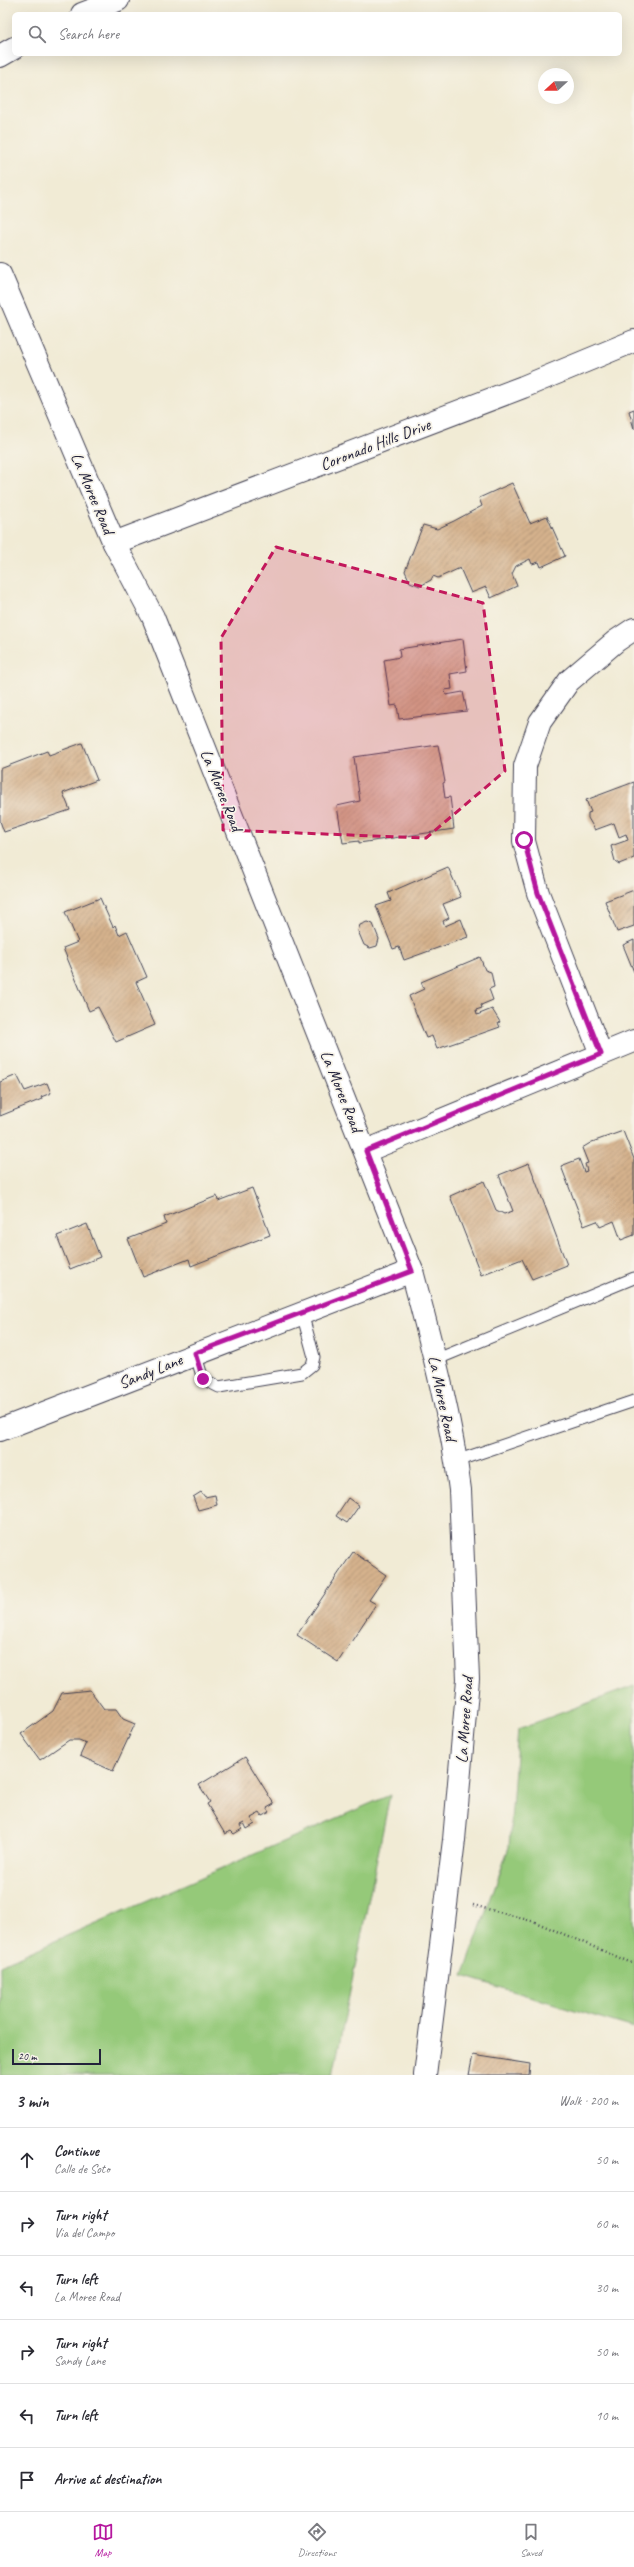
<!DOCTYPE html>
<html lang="en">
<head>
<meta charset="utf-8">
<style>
	:root { --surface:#fff; --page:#f2f2f3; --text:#2b2b33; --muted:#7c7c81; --line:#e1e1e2; --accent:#b5179e }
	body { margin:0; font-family:Caveat,sans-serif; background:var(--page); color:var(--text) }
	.compass { position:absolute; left:538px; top:68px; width:36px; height:36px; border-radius:50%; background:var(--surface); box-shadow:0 4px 16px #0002; rotate:249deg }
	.scale { position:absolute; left:12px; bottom:10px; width:89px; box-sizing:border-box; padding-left:4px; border:2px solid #22223b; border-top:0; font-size:11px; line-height:14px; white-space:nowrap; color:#22223b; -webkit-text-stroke:3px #f7f3e8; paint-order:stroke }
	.stop { position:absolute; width:12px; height:12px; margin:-9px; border:3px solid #b5179e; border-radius:50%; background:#fff }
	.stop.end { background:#b5179e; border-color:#fff; box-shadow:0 1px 4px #0008 }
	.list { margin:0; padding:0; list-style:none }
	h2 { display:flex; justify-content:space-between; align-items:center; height:52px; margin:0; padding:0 16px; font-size:17px }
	h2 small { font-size:13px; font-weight:400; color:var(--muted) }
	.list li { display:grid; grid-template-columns:26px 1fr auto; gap:12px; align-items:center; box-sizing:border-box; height:64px; padding:0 16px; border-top:1px solid var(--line) }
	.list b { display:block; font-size:15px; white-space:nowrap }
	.list p { margin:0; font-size:13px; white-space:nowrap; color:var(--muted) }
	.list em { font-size:13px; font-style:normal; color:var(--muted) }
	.icon { flex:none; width:22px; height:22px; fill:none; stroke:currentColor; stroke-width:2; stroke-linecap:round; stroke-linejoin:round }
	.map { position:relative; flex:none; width:634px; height:2075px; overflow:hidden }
	.search { position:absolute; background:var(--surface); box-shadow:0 4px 16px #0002; left:12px; right:12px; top:12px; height:44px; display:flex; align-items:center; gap:10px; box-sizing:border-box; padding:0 14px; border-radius:6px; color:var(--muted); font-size:15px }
	.sheet { height:436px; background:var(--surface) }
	nav { display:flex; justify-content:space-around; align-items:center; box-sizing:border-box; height:56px; border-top:1px solid var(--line); background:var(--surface); font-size:11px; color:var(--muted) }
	nav a { display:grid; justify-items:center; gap:2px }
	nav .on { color:var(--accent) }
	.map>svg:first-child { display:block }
	.green { fill:#95c979; stroke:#5c765a }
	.building { fill:url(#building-hatch) }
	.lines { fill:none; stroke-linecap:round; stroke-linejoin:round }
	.service-casing { stroke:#414052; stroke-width:13 }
	.minor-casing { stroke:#414052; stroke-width:24 }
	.tertiary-casing { stroke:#414052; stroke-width:24 }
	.path { stroke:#414052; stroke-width:2.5; stroke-dasharray:1 3; stroke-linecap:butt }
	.service { stroke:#fff; stroke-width:11 }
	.minor { stroke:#fff; stroke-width:22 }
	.tertiary { stroke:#fff; stroke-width:22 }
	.route { stroke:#b5179e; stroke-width:5 }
	.marked { fill:#c2185b; fill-opacity:0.2; stroke:#c2185b; stroke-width:3; stroke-dasharray:8 5; stroke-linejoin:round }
	.labels { text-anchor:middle; stroke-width:3.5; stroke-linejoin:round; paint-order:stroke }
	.street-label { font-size:17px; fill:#22223b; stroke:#f7f3e8 }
</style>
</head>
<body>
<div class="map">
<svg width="634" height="2075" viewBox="0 0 634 2075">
	<defs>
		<pattern id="building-hatch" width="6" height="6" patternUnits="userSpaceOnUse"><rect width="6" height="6" fill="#d5b28d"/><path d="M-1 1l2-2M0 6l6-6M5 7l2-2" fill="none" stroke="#ac9074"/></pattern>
	</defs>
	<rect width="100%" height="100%" fill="#f7f3e8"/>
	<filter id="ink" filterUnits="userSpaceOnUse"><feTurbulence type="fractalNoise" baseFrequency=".025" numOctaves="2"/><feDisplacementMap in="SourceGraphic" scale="8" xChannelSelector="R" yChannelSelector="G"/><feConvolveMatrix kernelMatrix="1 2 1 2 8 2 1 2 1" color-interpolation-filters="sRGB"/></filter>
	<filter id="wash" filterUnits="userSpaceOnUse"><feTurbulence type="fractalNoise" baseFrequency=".012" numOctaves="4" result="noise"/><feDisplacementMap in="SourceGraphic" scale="16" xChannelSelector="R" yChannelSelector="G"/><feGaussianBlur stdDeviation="0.9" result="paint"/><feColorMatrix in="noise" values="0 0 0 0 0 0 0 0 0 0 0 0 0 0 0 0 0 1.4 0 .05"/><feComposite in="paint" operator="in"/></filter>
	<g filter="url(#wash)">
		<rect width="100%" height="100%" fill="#f1ebd5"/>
		<!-- green -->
		<g class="green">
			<path d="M634 1686V2028L463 1976 509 1847 518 1729Z"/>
			<path d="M390 1795 333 2075H0V1965Z"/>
		</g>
		<g id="blocks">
			<!-- building -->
			<g class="building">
				<path d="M634 409V429L629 411Z"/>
				<path d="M512 483 530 523 547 516 565 556 541 567 539 562 532 564 530 559 516 566 512 574 517 586 491 598 486 587 471 593 460 568 438 578 433 576 431 580 420 586 410 582 405 571 423 525 437 529 454 521 482 506 479 498Z"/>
				<path d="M463 639 467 671 450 674 452 689 445 690 446 695 463 692 467 711 399 719 397 705 391 706 384 660 400 657 399 649Z"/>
				<path d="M82 743 97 780 63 793 70 810 4 832 0 821V769L47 751 49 755Z"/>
				<path d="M438 745 445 782 443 783 445 798 450 797 454 829 359 843V841L343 843 337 806 360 801 354 757Z"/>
				<path d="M634 782V858L619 864 615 861 611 846 628 840 626 834 619 837 614 823 595 830 588 818V813L591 812 586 800Z"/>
				<path d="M448 867 461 897 443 904 449 918 443 921 445 926 461 919 468 937 404 960 399 947 393 949 376 906 391 901 388 893Z"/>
				<path d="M634 890V926L617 932 605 901Z"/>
				<path d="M100 898 113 927 115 925 119 935 127 931 147 977 136 982 155 1025 116 1042 98 1007 89 1011 63 948 78 942 65 912Z"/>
				<path d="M367 922 373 924 379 939 377 946 370 948 364 945 358 931 360 925Z"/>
				<path d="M634 940V972L623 945Z"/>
				<path d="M480 957 485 970 491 972 494 987 489 989 493 1000 481 1005 482 1008 476 1010 477 1015 492 1009 500 1022 498 1023 500 1027 437 1049 432 1036 426 1038 409 996 424 989 421 982Z"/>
				<path d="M17 1075 25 1091 47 1083 51 1093 41 1097 42 1099 0 1116V1082Z"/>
				<path d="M623 1131 634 1159V1235L621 1240 614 1221 600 1227 597 1221 584 1226 561 1166 579 1159 584 1172 587 1171 585 1164 588 1163 582 1148 592 1142Z"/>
				<path d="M529 1163 567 1265 532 1279 522 1259 481 1275 450 1196 484 1181 496 1210 504 1214 513 1211 499 1175Z"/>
				<path d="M252 1188 270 1235 191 1266 189 1259 143 1277 128 1239 166 1224 164 1217 217 1196 218 1201Z"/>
				<path d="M87 1224 100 1257 70 1269 57 1236Z"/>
				<path d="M201 1492 205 1497 215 1495 217 1505 198 1510 193 1497Z"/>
				<path d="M348 1498 359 1506 347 1523 336 1516Z"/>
				<path d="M353 1552 386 1575 369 1600 376 1604 338 1662 297 1635Z"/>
				<path d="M90 1690 104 1709H116L123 1719 135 1724 113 1771 80 1756 86 1743 79 1740H69L40 1760 21 1734 53 1711 62 1693Z"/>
				<path d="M245 1757 274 1804 267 1808 270 1812 262 1816 260 1813 251 1818 255 1824 247 1829 244 1823 240 1825 242 1829 234 1834 231 1831 225 1834 207 1804 210 1802 199 1785Z"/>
				<path d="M473 2055 530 2064 529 2075H469Z"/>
			</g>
		</g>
	</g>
	<g filter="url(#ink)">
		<use href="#blocks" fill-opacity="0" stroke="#414052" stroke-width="1"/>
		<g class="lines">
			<defs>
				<g id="service">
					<path d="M195 1353 203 1379 219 1387 302 1373 312 1365 314 1357 302 1313"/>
					<path d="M435 1360 634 1278"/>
					<path d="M456 1461 634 1401"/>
				</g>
				<g id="minor">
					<path d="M82 14 118 0"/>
					<path d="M0 56 14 48"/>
					<path d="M601 1054 538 893 524 841 525 766 540 722 569 681 616 641 634 629"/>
					<path d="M366 1151 634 1041"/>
					<path d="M0 1430 412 1271"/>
				</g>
				<g id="tertiary">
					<path d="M0 274 114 543 153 617 412 1271C431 1343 451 1416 460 1490L468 1679 454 1840 425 2075"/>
					<path d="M114 543 523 387 634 341"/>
				</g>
			</defs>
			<!-- service casing -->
			<use href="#service" class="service-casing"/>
			<!-- minor casing -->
			<use href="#minor" class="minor-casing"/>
			<!-- tertiary casing -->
			<use href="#tertiary" class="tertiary-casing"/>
			<!-- path -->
			<path class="path" d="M473 1905 535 1922 634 1964"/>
			<!-- service -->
			<use href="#service" class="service"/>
			<!-- minor -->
			<use href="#minor" class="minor"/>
			<!-- tertiary -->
			<use href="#tertiary" class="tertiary"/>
		</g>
	</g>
	<g class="lines" filter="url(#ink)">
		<!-- route -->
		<path class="route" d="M203 1379 195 1353 412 1271 366 1151 601 1054 538 893 524 840"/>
	</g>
	<!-- marked area -->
	<path class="marked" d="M276 547 483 603 505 771 426 838 223 830 221 638Z"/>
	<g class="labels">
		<!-- street labels -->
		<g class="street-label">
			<text transform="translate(375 444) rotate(-21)" y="6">Coronado Hills Drive</text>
			<text transform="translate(93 493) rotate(67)" y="6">La Moree Road</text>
			<text transform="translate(222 790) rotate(68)" y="6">La Moree Road</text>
			<text transform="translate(342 1091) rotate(68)" y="6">La Moree Road</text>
			<text transform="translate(150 1371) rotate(-22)" y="6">Sandy Lane</text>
			<text transform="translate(443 1398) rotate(78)" y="6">La Moree Road</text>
			<text transform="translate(464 1720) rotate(-86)" y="6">La Moree Road</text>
		</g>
	</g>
</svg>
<svg class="compass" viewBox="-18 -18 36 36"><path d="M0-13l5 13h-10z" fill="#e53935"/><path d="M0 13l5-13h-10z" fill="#7c7c81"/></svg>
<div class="scale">20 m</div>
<div class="stop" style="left:524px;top:840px"></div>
<div class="stop end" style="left:203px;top:1379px"></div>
<div class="search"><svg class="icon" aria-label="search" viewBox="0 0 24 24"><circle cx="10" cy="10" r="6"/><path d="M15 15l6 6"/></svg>Search here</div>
</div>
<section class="sheet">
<h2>3 min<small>Walk · 200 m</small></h2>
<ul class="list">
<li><svg class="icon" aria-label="ahead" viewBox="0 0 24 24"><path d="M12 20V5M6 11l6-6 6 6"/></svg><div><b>Continue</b><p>Calle de Soto</p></div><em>50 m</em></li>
<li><svg class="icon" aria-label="right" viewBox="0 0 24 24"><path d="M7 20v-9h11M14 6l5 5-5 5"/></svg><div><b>Turn right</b><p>Via del Campo</p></div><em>60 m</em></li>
<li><svg class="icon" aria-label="left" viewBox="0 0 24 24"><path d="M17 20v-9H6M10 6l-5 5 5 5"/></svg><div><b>Turn left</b><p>La Moree Road</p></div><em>30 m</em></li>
<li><svg class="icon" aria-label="right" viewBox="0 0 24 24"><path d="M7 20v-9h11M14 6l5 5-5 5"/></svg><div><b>Turn right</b><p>Sandy Lane</p></div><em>50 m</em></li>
<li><svg class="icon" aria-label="left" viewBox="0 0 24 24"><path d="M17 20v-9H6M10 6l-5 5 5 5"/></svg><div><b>Turn left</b></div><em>10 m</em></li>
<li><svg class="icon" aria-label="arrive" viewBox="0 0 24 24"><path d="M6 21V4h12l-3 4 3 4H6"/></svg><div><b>Arrive at destination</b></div></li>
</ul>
</section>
<nav>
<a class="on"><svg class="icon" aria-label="map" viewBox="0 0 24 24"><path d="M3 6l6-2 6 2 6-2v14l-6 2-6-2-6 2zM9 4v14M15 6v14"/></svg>Map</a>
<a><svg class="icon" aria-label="directions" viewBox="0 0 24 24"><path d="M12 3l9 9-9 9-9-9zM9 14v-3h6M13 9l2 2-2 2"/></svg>Directions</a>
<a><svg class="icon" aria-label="saved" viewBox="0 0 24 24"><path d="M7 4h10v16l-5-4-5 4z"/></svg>Saved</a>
</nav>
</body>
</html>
